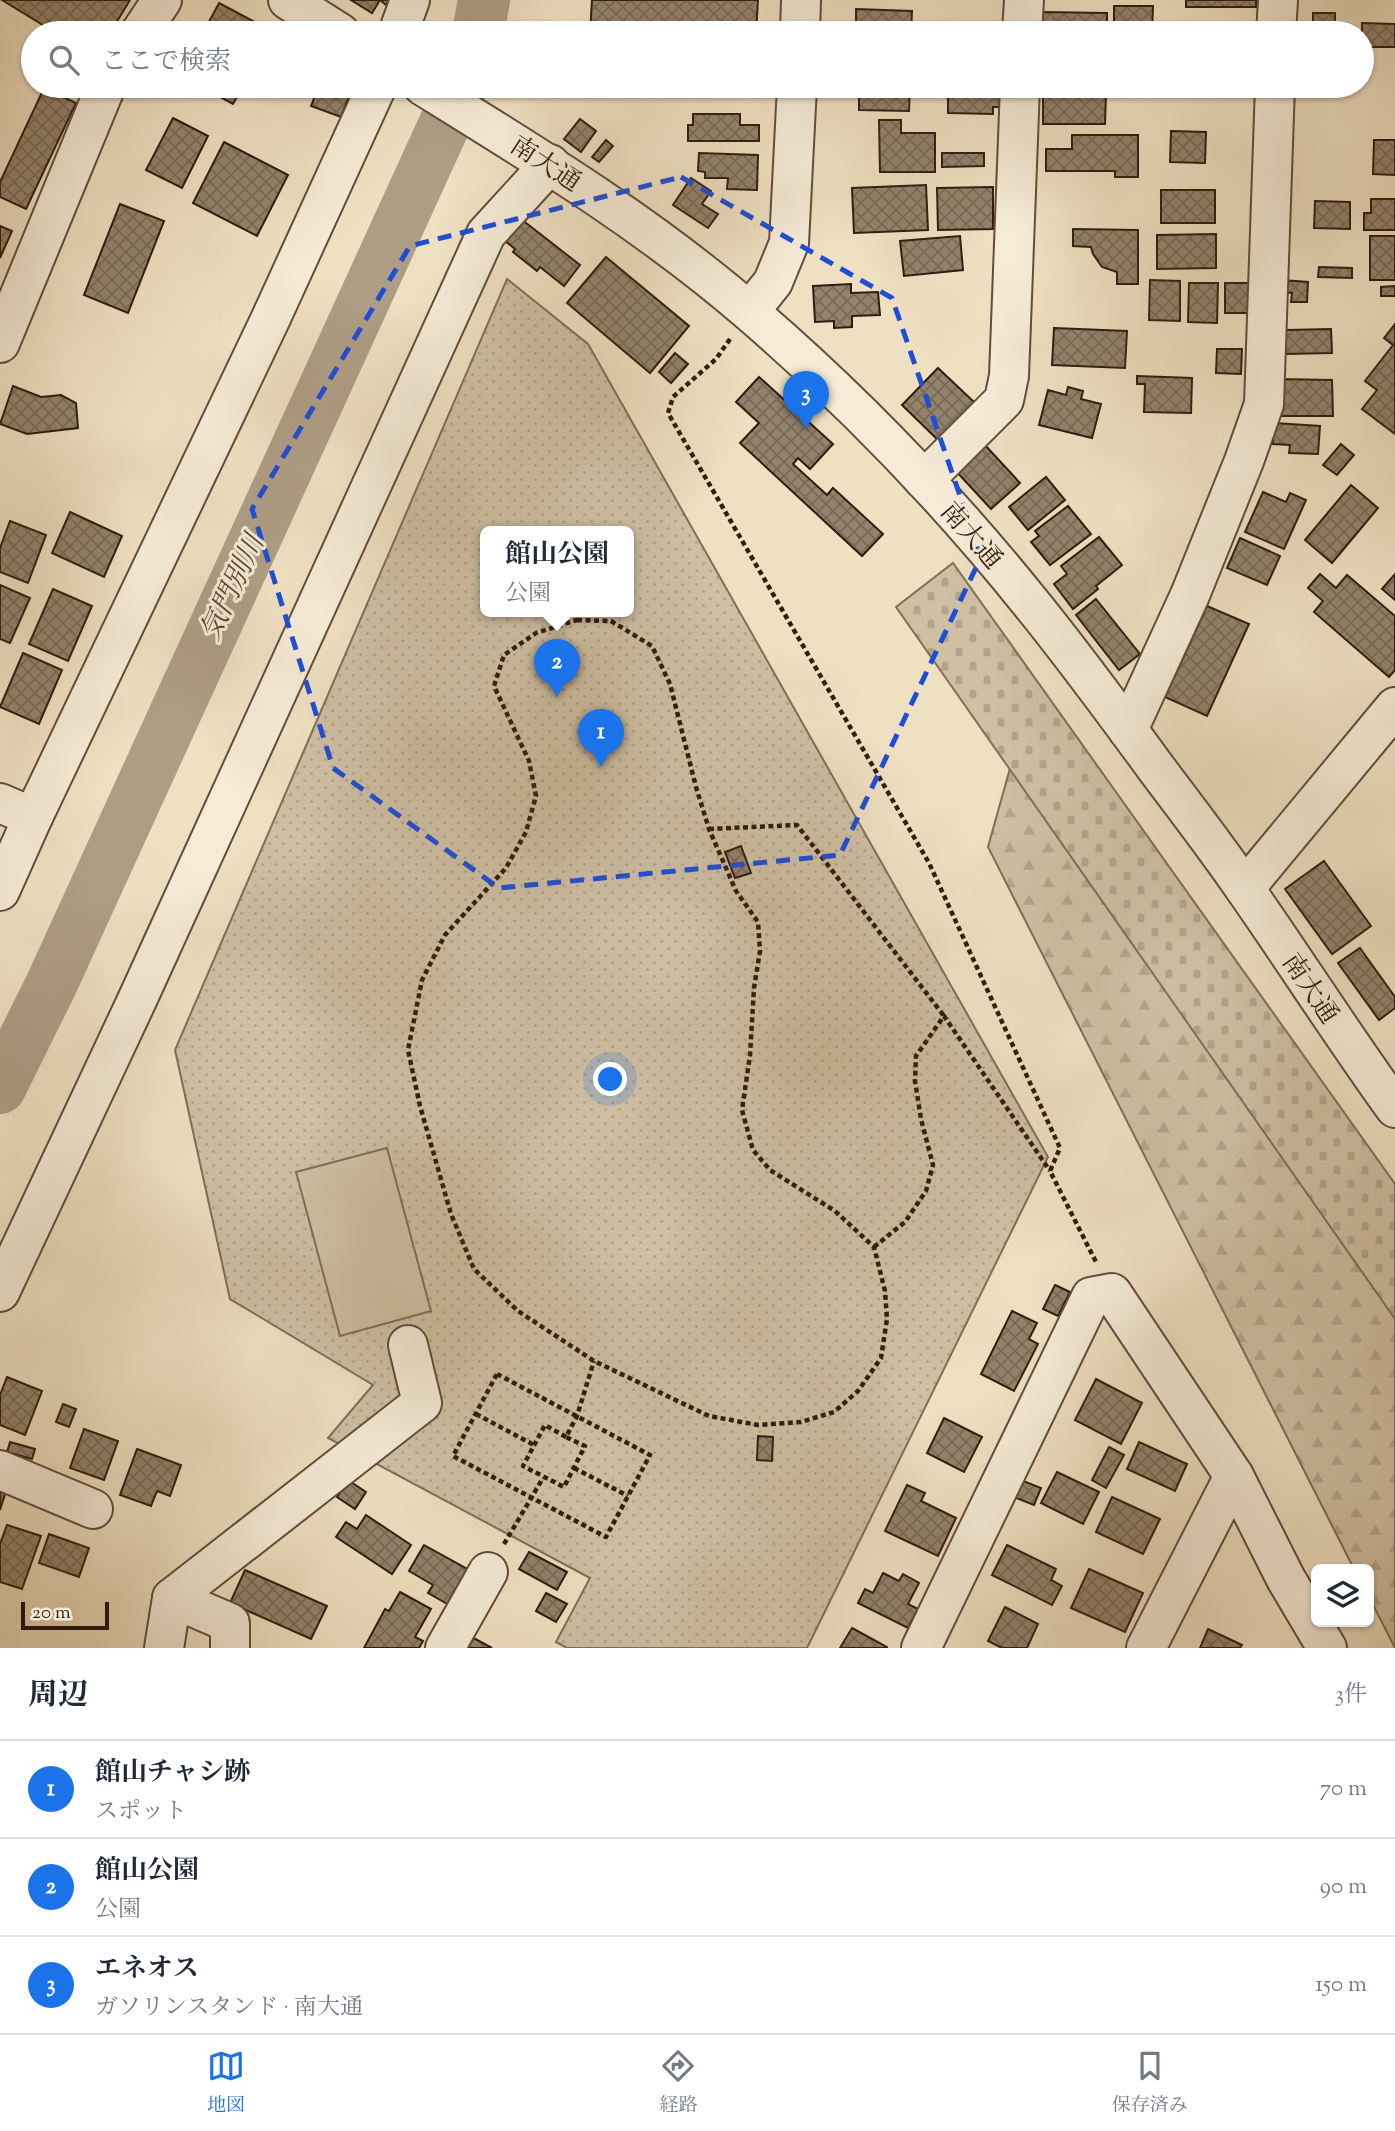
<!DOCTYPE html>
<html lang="ja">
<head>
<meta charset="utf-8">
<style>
	:root { --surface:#fff; --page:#f6f6f7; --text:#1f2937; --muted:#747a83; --line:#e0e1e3; --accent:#1a73e8 }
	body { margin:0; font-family:"Sorts Mill Goudy","Noto Serif JP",serif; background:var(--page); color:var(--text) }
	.controls { position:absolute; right:21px; bottom:21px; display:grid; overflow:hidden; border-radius:10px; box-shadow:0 2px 5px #0004 }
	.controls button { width:63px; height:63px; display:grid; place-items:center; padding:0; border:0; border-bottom:2px solid var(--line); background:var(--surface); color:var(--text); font:35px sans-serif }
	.scale { position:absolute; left:21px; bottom:18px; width:88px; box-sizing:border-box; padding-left:7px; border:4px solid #301c0e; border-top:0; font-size:19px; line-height:24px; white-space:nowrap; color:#301c0e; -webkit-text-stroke:5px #f5ebd7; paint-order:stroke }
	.you { position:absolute; left:611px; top:1080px; width:24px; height:24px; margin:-18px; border:5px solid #fff; border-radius:50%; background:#1a73e8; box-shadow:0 0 0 10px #1a73e833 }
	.badge { display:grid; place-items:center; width:46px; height:46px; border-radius:50%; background:var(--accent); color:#fff; font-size:23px; font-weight:700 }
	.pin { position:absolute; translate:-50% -58px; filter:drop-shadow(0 2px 4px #0008) }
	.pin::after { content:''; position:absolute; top:37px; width:24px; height:21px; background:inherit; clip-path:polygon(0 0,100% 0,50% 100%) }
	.popup { position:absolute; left:480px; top:526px; width:154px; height:91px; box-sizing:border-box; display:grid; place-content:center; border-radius:10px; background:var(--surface); filter:drop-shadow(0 2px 5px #0005); font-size:23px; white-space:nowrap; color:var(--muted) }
	.popup b { font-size:26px; color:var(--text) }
	.popup::after { content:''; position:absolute; left:50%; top:100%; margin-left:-14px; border:14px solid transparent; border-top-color:var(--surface) }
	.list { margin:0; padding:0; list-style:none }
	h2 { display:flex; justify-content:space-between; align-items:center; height:91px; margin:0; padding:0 28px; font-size:30px }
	h2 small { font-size:23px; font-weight:400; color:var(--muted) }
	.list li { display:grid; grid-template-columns:46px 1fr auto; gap:21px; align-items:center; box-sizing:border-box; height:98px; padding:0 28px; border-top:2px solid var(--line) }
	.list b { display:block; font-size:26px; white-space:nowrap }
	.list p { margin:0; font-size:23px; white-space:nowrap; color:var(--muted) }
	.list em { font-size:23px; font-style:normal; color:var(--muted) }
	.icon { flex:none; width:38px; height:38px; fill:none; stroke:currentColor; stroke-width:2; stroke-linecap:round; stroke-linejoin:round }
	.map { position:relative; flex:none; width:1395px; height:1648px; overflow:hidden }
	.search { position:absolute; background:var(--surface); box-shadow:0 2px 5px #0004; left:21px; right:21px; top:21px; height:77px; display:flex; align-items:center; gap:18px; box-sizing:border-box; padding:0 24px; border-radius:38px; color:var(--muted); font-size:26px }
	.sheet { height:385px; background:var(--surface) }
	nav { display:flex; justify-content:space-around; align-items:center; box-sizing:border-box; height:98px; border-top:2px solid var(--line); background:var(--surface); font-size:19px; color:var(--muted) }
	nav a { display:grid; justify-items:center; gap:4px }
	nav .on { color:var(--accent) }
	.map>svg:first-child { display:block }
	.grass { fill:url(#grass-dots); stroke:#806e58; stroke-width:2; fill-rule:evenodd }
	.forest { fill:url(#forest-firs); stroke:#806e58; stroke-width:2 }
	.cemetery { fill:url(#cemetery-stones); stroke:#806e58; stroke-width:2 }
	.garden { fill:#cfbfa3; stroke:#806e58; stroke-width:2 }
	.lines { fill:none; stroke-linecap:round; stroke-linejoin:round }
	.river { stroke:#ae9d85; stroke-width:52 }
	.building { fill:url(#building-cross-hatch); stroke:#301c0e; stroke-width:2 }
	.minor-casing { stroke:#604d3b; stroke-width:42 }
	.path { stroke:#301c0e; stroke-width:4.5; stroke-dasharray:5 3.5; stroke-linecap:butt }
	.minor { stroke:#f5ebd7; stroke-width:38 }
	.marked { fill:none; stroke:#1d4ed8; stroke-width:5; stroke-dasharray:14 9; stroke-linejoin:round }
	.labels { text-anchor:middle; stroke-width:6; stroke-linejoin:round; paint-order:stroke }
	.street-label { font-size:26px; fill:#301c0e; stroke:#f5ebd7 }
	.water-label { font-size:28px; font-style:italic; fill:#5c4938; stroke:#f5ebd7 }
</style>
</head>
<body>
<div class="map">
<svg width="1395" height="1648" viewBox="0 0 1395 1648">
	<defs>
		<pattern id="grass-dots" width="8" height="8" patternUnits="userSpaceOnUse" patternTransform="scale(1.75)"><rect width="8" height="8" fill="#cfbfa3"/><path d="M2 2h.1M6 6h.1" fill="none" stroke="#b2a48b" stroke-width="1.8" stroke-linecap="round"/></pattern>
		<pattern id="forest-firs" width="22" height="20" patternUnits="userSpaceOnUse" patternTransform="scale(1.75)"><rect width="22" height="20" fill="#cfbfa3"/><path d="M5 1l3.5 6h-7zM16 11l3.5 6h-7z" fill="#b2a48b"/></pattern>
		<pattern id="cemetery-stones" width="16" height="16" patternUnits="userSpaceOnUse" patternTransform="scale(1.75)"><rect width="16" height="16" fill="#cfbfa3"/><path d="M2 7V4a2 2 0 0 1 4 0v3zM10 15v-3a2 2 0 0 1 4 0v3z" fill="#b2a48b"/></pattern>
		<pattern id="building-cross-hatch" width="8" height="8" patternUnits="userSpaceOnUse" patternTransform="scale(1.75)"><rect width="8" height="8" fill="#93826c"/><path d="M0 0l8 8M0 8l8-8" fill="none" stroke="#786a57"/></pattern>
	</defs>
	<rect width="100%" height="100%" fill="#efe0c2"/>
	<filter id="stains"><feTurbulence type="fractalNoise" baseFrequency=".00286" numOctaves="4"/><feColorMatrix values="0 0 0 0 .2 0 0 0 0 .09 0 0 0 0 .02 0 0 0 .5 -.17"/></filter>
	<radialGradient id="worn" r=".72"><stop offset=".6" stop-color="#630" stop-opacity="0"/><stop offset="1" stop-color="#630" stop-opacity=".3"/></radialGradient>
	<!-- grass -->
	<path class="grass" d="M507 279 588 344 1048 1157 807 1648H567L556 1642 590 1578 328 1438 373 1385 230 1299 175 1050ZM485 531H629V611H485Z"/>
	<!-- forest -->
	<path class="forest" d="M1014 754 1395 1311V1648L1369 1597V1569H1354L988 847Z"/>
	<!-- cemetery -->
	<path class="cemetery" d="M953 563 1395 1184V1319L896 607Z"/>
	<!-- garden -->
	<path class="garden" d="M387 1148 431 1311 340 1336 296 1172Z"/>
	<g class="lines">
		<!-- river -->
		<g class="river">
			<path d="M478 33 484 0"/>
			<path d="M0 1088 51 985 462 86"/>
		</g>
	</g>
	<!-- building -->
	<g class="building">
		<path d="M2 0H130L110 33H56Z"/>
		<path d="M351 0H389L386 5 380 0 372 13Z"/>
		<path d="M592 0H758L756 33H590Z"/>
		<rect x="1186" y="0" width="70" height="7"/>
		<path d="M219 3 266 28 264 33H203Z"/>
		<path d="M1114 6H1153L1152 33H1114Z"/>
		<path d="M856 9 912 11 911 33H856Z"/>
		<path d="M1041 12 1107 13V33H1041Z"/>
		<path d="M1313 13H1335V31H1351V33H1313Z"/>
		<path d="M940 22 964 23V33H939Z"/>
		<path d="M1362 23 1395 24V47H1362Z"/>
		<rect x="1362" y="55" width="3" height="19"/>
		<path d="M200 86H243L233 104Z"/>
		<path d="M319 86H353L341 117 311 106Z"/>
		<path d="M859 86H910L909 111 859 110Z"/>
		<path d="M948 86H993V91H1001V107H993V114L948 113Z"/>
		<path d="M44 88 76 103 26 209 0 197V182Z"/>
		<path d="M1043 94H1106L1105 124H1043Z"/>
		<path d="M693 114H740V125H759V141H688V125H693Z"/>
		<path d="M173 118 208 136 182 188 146 170Z"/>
		<path d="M580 119 596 131 581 152 564 139Z"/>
		<path d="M879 120H901V133H935V172H880Z"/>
		<path d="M1171 131 1206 132 1205 163 1170 162Z"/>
		<path d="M1072 135H1138V177H1115V171H1046V149H1072Z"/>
		<path d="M606 140 613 146 599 162 592 157Z"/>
		<path d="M1374 140H1395V175L1373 174Z"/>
		<path d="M224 142 288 175 257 236 193 203Z"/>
		<path d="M699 153 758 155 757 190 727 189 728 178H705V172L698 171Z"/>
		<path d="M942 153H984V166L942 167Z"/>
		<path d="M691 178 711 191 702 204 718 214 708 228 673 205Z"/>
		<path d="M926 185 928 230 854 233 852 188Z"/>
		<path d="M993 187V229L938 230 937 188Z"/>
		<rect x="1161" y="190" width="54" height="33"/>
		<path d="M1371 199H1395V230H1364V213H1371Z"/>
		<path d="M1315 201 1350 202V229L1314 228Z"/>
		<path d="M120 204 164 221 128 313 84 295Z"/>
		<path d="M521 219 580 265 564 286 540 267 537 271 513 252 515 249 504 240Z"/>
		<path d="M0 226 12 231 0 258Z"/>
		<path d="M1073 229 1138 230V284H1117V272L1102 267 1093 254 1091 247 1073 246Z"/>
		<path d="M1216 234V268L1157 269V235Z"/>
		<path d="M960 236 963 270 904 276 900 241Z"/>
		<rect x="1370" y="236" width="25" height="44"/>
		<path d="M606 257 689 326 650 373 567 303Z"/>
		<path d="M1319 267 1352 268V278L1318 277Z"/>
		<path d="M1150 280 1180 281V321L1149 320Z"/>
		<path d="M1282 280 1308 282 1307 302H1291L1292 293 1281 292Z"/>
		<path d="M1189 283H1218L1217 323 1188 322Z"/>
		<rect x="1225" y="283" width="25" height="30"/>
		<path d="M851 284V293L878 292 880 315 852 316V327L834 328V321L815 322 813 286Z"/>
		<path d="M1395 286V296H1381V287Z"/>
		<path d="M1395 324V434L1362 409 1377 390 1365 381 1393 345 1384 338Z"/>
		<path d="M1054 328 1127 331 1125 368 1052 365Z"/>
		<path d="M1331 329 1332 353 1286 354V330Z"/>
		<path d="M1217 349H1242L1241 374 1216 373Z"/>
		<path d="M675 353 688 364 671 383 659 372Z"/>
		<path d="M938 368 974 402 938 440 902 405Z"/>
		<path d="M1137 376 1192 378 1191 413 1144 412 1145 384H1137Z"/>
		<path d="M759 377 833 444 810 469 798 458 793 464 827 495 833 488 883 534 862 556 740 443 759 423 736 402Z"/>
		<path d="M1277 379 1332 380 1333 416H1277Z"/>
		<path d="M13 386 41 397 61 395 76 403 78 428 27 434 0 424Z"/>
		<path d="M1068 387 1083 391 1081 399 1101 404 1092 438 1039 425 1048 390 1066 395Z"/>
		<path d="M1274 423 1320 426 1318 454 1289 453 1290 445 1273 444Z"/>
		<path d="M984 444 1020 483 991 509 955 470Z"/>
		<path d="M1341 444 1354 455 1337 475 1323 465Z"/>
		<path d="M1046 477 1065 500 1028 530 1009 507Z"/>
		<path d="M1351 485 1378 508 1332 563 1305 540Z"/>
		<path d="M1263 492 1286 502 1290 493 1306 500 1284 549 1245 532Z"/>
		<path d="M1068 506 1091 534 1050 565 1031 542 1039 536 1035 531Z"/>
		<path d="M70 512 122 536 104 577 52 553Z"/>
		<path d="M10 521 46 535 28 583 0 572V548Z"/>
		<path d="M1099 537 1122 565 1096 586 1098 589 1073 609 1054 584 1067 574 1061 566Z"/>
		<path d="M1240 538 1280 556 1267 585 1227 568Z"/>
		<path d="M1320 574 1336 588 1347 575 1395 616V670L1389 677 1314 612 1323 601 1308 588Z"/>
		<path d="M1395 574V600L1382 589Z"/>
		<path d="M0 585 30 598 10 643 0 639Z"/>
		<path d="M53 589 92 606 68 661 29 644Z"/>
		<path d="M1096 599 1140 654 1119 670 1076 615Z"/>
		<path d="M1207 606 1249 624 1207 716 1165 697Z"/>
		<path d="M23 653 62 670 39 724 0 707Z"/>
		<path d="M741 846 751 873 735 878 725 852Z"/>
		<path d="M1324 861 1371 926 1332 954 1285 889Z"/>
		<path d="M1360 948 1395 997V1008L1379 1020 1338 963Z"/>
		<path d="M1055 1285 1070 1292 1058 1316 1043 1309Z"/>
		<path d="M1012 1311 1037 1323 1029 1339 1038 1344 1014 1391 981 1374Z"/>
		<path d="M7 1377 42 1391 25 1435 0 1425V1395Z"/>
		<path d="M1096 1379 1142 1403 1121 1444 1075 1420Z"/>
		<path d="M63 1404 76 1409 69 1427 56 1422Z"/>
		<path d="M944 1418 982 1437 964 1472 927 1453Z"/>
		<path d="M84 1429 118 1441 104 1480 70 1468Z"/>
		<path d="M758 1436 773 1437 772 1461 757 1460Z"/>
		<path d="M10 1442 35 1449 32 1459 7 1452Z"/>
		<path d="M1139 1442 1187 1464 1175 1491 1127 1469Z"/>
		<path d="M1109 1447 1124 1455 1106 1488 1092 1480Z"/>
		<path d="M137 1449 181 1465 170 1496 157 1491 151 1506 120 1495Z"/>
		<path d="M1057 1472 1099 1492 1083 1524 1041 1503Z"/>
		<path d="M1018 1479 1041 1488 1034 1505 1011 1496Z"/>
		<path d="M348 1480 366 1492 355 1509 337 1497Z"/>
		<path d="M0 1483 8 1485 0 1510Z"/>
		<path d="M907 1485 925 1493 921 1501 956 1518 938 1556 885 1531Z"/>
		<path d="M1112 1497 1160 1519 1143 1554 1096 1532Z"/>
		<path d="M366 1515 411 1545 392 1574 336 1537 346 1522 357 1529Z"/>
		<path d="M7 1525 41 1536 22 1589 0 1582V1544Z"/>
		<path d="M49 1534 89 1548 79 1577 39 1563Z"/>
		<path d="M424 1545 469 1570 449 1605 428 1593 433 1585 409 1571Z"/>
		<path d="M1007 1545 1056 1569 1051 1580 1062 1586 1052 1605 992 1575Z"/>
		<path d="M529 1552 567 1572 557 1590 519 1569Z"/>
		<path d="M1089 1569 1143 1593 1125 1632 1071 1608Z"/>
		<path d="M245 1570 327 1606 311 1639 230 1603Z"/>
		<path d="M883 1573 899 1581 903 1574 919 1583 908 1604 918 1609 908 1628 858 1603 865 1589 873 1593Z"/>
		<path d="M400 1592 431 1609 415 1637 423 1641 419 1648H364L385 1609 389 1611Z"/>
		<path d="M546 1593 567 1604 556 1622 536 1611Z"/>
		<path d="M1005 1607 1038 1624 1027 1648H1002L988 1641Z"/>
		<path d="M852 1628 887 1647V1648H840Z"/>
		<path d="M1208 1629 1242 1645 1240 1648H1200Z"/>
		<path d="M466 1634 492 1648H458Z"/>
	</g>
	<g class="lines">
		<defs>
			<g id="minor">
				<path d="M288 0 340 33"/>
				<path d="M140 33 162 0"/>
				<path d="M398 33 410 0"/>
				<path d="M800 33 801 0"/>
				<path d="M1022 33 1024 0"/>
				<path d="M1276 33 1278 0"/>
				<path d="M423 86C536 156 651 226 752 314 852 400 948 500 1030 602 1074 656 1115 712 1156 768 1186 808 1217 848 1245 889 1296 962 1343 1036 1395 1108"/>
				<path d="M750 311 773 282 789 243 797 86"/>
				<path d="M0 343 106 86"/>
				<path d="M924 480 1004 400 1009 376 1020 86"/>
				<path d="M1128 730 1190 595 1244 461 1264 404 1275 86"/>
				<path d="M0 803 33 817"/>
				<path d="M1245 888 1395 707"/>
				<path d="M0 891 33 817 270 320 377 86"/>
				<path d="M0 1292 138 998 486 234 550 164"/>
				<path d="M0 1470 93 1509"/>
				<path d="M172 1598 230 1623V1648"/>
				<path d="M164 1648 172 1598 422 1403 408 1345"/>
				<path d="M445 1648 488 1572"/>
				<path d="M921 1648 1091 1297 1112 1293 1234 1476 1286 1579 1327 1648"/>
				<path d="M1146 1648 1234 1476"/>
			</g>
		</defs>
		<!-- minor casing -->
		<use href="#minor" class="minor-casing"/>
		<!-- path -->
		<g class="path">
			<path d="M730 339 716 359 673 397 668 413 929 863 1060 1148 1050 1171 1097 1264"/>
			<path d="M577 620 611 621 652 646 670 684 696 787 709 829 736 891 758 922 760 951 754 988 750 1055 742 1110 753 1150 770 1170 835 1211 874 1247 885 1291 887 1319 881 1358 858 1391 834 1412 801 1422 758 1425 709 1416 594 1361 518 1311 474 1269 451 1214 420 1106 408 1050 422 980 445 935 506 868 526 832 536 796 529 761 494 686 504 655 536 633Z"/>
			<path d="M709 829 797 825 944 1016"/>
			<path d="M874 1247 905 1222 926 1191 933 1165 921 1119 915 1081 916 1056 944 1016 1050 1171"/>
			<path d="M497 1374 650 1455 606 1537 453 1456Z"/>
			<path d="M476 1414 534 1445"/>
			<path d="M566 1437 545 1425 523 1466 564 1487 585 1446 566 1437 577 1416 594 1361"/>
			<path d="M574 1468 628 1496"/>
			<path d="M504 1544 543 1478"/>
		</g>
		<!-- minor -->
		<use href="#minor" class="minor"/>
	</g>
	<!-- marked area -->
	<path class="marked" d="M681 177 892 298 981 557 840 855 499 888 333 768 252 509 410 246Z"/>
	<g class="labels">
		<!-- street labels -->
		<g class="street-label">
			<text transform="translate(546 163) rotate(33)" y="9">南大通</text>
			<text transform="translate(972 535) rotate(49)" y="9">南大通</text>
			<text transform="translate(1311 988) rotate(56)" y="9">南大通</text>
		</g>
		<!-- water labels -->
		<g class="water-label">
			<text transform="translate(231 587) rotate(-65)" y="10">気門別川</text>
		</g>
	</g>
	<rect width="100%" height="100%" filter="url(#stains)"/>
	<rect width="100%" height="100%" fill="url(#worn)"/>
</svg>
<div class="controls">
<button><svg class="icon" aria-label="layers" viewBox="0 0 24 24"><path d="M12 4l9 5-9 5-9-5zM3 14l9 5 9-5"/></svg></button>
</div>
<div class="scale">20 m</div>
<div class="you"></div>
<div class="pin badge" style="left:601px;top:767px">1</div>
<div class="pin badge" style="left:557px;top:697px">2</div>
<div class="popup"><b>館山公園</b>公園</div>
<div class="pin badge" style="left:806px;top:429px">3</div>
<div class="search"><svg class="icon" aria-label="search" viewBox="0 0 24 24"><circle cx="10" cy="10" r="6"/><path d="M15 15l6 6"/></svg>ここで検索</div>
</div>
<section class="sheet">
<h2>周辺<small>3件</small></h2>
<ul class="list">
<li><span class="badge">1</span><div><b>館山チャシ跡</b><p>スポット</p></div><em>70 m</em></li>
<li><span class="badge">2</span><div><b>館山公園</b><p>公園</p></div><em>90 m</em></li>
<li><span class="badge">3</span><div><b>エネオス</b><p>ガソリンスタンド · 南大通</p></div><em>150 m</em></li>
</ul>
</section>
<nav>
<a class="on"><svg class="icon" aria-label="map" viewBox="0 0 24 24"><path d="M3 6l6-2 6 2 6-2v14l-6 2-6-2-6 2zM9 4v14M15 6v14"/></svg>地図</a>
<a><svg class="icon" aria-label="directions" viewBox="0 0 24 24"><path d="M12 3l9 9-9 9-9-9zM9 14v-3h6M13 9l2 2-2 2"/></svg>経路</a>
<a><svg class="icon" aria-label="saved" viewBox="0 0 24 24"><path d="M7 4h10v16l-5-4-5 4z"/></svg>保存済み</a>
</nav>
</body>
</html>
